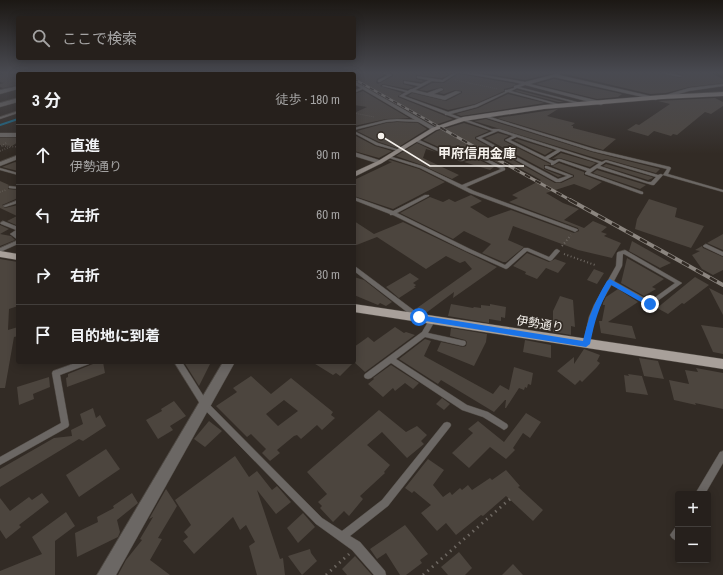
<!DOCTYPE html>
<html lang="ja">
<head>
<meta charset="utf-8">
<style>
	:root { --surface:#26201c; --page:#2e2825; --text:#f1f3f6; --muted:#a4a3a3; --line:#423e3b }
	body { margin:0; font-family:"Archivo Narrow","Noto Sans JP",sans-serif; background:var(--page); color:var(--text) }
	.controls { position:absolute; right:12px; bottom:12px; display:grid; overflow:hidden; border-radius:4px; box-shadow:0 2px 10px #0003 }
	.controls button { width:36px; height:36px; display:grid; place-items:center; padding:0; border:0; border-bottom:1px solid var(--line); background:var(--surface); color:var(--text); font:20px sans-serif }
	.stop { position:absolute; width:12px; height:12px; margin:-9px; border:3px solid #1a73e8; border-radius:50%; background:#fff }
	.stop.end { background:#1a73e8; border-color:#fff; box-shadow:0 1px 4px #0008 }
	.list { margin:0; padding:0; list-style:none }
	h2 { display:flex; justify-content:space-between; align-items:center; height:52px; margin:0; padding:0 16px; font-size:17px }
	h2 small { font-size:13px; font-weight:400; color:var(--muted) }
	.list li { display:grid; grid-template-columns:26px 1fr auto; gap:12px; align-items:center; box-sizing:border-box; height:60px; padding:0 16px; border-top:1px solid var(--line) }
	.list b { display:block; font-size:15px; white-space:nowrap }
	.list p { margin:0; font-size:13px; white-space:nowrap; color:var(--muted) }
	.list em { font-size:13px; font-style:normal; color:var(--muted) }
	.icon { flex:none; width:22px; height:22px; fill:none; stroke:currentColor; stroke-width:2; stroke-linecap:round; stroke-linejoin:round }
	.map { position:relative; flex:none; width:723px; height:575px; overflow:hidden }
	.search { position:absolute; background:var(--surface); box-shadow:0 2px 10px #0003; left:16px; top:16px; width:340px; height:44px; display:flex; align-items:center; gap:10px; box-sizing:border-box; padding:0 14px; border-radius:4px; color:var(--muted); font-size:15px }
	.panel { position:absolute; background:var(--surface); box-shadow:0 2px 10px #0003; left:16px; top:72px; width:340px; height:292px; border-radius:4px }
	.map>svg:first-child { display:block }
	.lines { fill:none; stroke-linecap:round; stroke-linejoin:round }
	.stream { stroke:#186c8c; stroke-width:2 }
	.building { fill:#4c453e; fill-rule:evenodd }
	.service-casing { stroke:#4d4741; stroke-width:1 }
	.minor-casing { stroke:#4d4741; stroke-width:1 }
	.tertiary-casing { stroke:#4d4741; stroke-width:1 }
	.secondary-casing { stroke:#4d4741; stroke-width:1 }
	.primary-casing { stroke:#4d4741; stroke-width:1 }
	.path-far3 { stroke:#6e6862; stroke-width:1; stroke-dasharray:0.5 1.5; stroke-linecap:butt }
	.path-far2 { stroke:#6e6862; stroke-width:1.5; stroke-dasharray:0.5 2; stroke-linecap:butt }
	.path-far1 { stroke:#6e6862; stroke-width:2; stroke-dasharray:1 2.5; stroke-linecap:butt }
	.path { stroke:#6e6862; stroke-width:3; stroke-dasharray:1.5 4.5; stroke-linecap:butt }
	.service { fill:#6b6764; fill-rule:evenodd }
	.minor { fill:#6b6764; fill-rule:evenodd }
	.tertiary { fill:#6b6764; fill-rule:evenodd }
	.secondary { fill:#8e8782; fill-rule:evenodd }
	.primary { fill:#a8a09a; fill-rule:evenodd }
	.rail-far2-casing { stroke:#8b857f; stroke-width:2.5 }
	.rail-far1-casing { stroke:#8b857f; stroke-width:3 }
	.rail-casing { stroke:#8b857f; stroke-width:4 }
	.rail-far2 { stroke:#322b25; stroke-width:1.5; stroke-dasharray:4.5; stroke-linecap:butt }
	.rail-far1 { stroke:#322b25; stroke-width:2; stroke-dasharray:6; stroke-linecap:butt }
	.rail { stroke:#322b25; stroke-width:2.5; stroke-dasharray:8; stroke-linecap:butt }
	.route { fill:#1a73e8 }
	.labels { text-anchor:middle; stroke-width:3.5; stroke-linejoin:round; paint-order:stroke }
	.street-label { font-size:12px; fill:#f6f2ed; stroke:#322b25 }
	.leader { fill:none; stroke:#f6f2ed; stroke-width:1.5 }
	.callout-dot { fill:#f6f2ed; stroke:#322b25; stroke-width:1.5 }
	.callout-label { font-size:13px; text-anchor:middle; font-weight:bold; fill:#f6f2ed; stroke:#322b25; stroke-width:3.5; stroke-linejoin:round; paint-order:stroke }
</style>
</head>
<body>
<div class="map">
<svg width="723" height="575" viewBox="0 0 723 575">
	<rect width="100%" height="100%" fill="#322b25"/>
	<g class="lines">
		<!-- stream -->
		<path class="stream" d="M0 125 18 119"/>
	</g>
	<!-- building -->
	<g class="building">
		<path d="M8 73H18V85L3 88 0 87V84L4 83 0 82V75Z"/>
		<path d="M357 73H381L384 75 377 79 376 82 378 84 393 76V74L391 73 450 74 442 78 416 75V79L424 81 421 82 403 80V84L414 87 408 89 383 84 380 86 402 93 398 96V97L453 119 435 125 354 80Z"/>
		<path d="M482 73H554L525 80Z"/>
		<path d="M561 73H659L680 78 683 75 676 73H711L723 79V83L689 87 666 93 650 94Z"/>
		<path d="M458 74 465 75 516 84 512 87 504 89V91L475 104 448 110 408 96 412 93 446 101 462 93V91L455 90 444 94 439 93 444 90 442 87 427 91 419 90 432 83H444Z"/>
		<path d="M554 79 622 94 618 97 597 99 536 84Z"/>
		<path d="M517 90 564 102H558L515 91Z"/>
		<path d="M363 91 409 118 386 119 354 126V113L367 107 354 105V94Z"/>
		<path d="M508 94 545 103 461 116 456 114 478 108Z"/>
		<path d="M715 98 723 102V106L711 114 705 112 677 135 673 134 671 136 654 131 648 136 627 130 636 124 639 125 670 104 658 101Z"/>
		<path d="M558 109 547 116 575 123 571 126H573V128L616 139 603 150 497 118Z"/>
		<path d="M486 119 592 152 660 169 656 173 606 159 602 160 474 121Z"/>
		<path d="M397 122 418 123 427 129 397 148 379 142 357 131 386 123Z"/>
		<path d="M464 123 489 131 475 137V139L555 183H561L574 177V175L552 166 559 163 584 172V175L602 182 590 190 574 184 546 193 563 203 579 209 564 220 584 228 593 221 607 227 601 232 607 234 604 236 621 243 612 258 578 250 513 226 508 240 524 247 506 262H503L482 253 491 244 464 231 453 239 400 213 430 197 443 202 449 199 455 202 471 195 482 201 470 207 488 218 511 210 574 233 579 231 578 228 509 202 518 198 512 195 541 180 505 160 500 164 476 152 461 157 423 140 437 131Z"/>
		<path d="M498 133 509 136 504 139V141L550 164V165H544V169L562 176 558 177 485 138Z"/>
		<path d="M354 135 375 146 392 151 379 158 354 151Z"/>
		<path d="M0 138H18V142L12 146 0 145Z"/>
		<path d="M517 139 553 150 545 155 514 140Z"/>
		<path d="M417 143 436 152 426 149 423 158 459 175 452 179 422 165 396 156Z"/>
		<path d="M561 153 596 163 590 167 560 158 552 159Z"/>
		<path d="M475 158 494 167 490 170 464 162Z"/>
		<path d="M390 160 419 169 445 182 393 209 354 196V180L392 162 388 161Z"/>
		<path d="M15 162 18 163V171L2 167Z"/>
		<path d="M606 164 652 177 653 178 648 180 603 166Z"/>
		<path d="M597 170 646 185 640 189 593 173Z"/>
		<path d="M0 181 9 185 8 186V189L18 190V198L2 205 5 208 18 205V223L16 225 7 221 17 216 0 208Z"/>
		<path d="M649 199 677 208 675 217 704 226 691 248 635 229 637 219Z"/>
		<path d="M354 221 374 234 403 222 497 267 453 298 454 292 426 313H424L417 308 472 269 465 261 460 263 446 256 426 269 377 237 354 246Z"/>
		<path d="M0 225 9 229 0 234 11 236 15 240 0 246Z"/>
		<path d="M723 234V250L707 243Z"/>
		<path d="M632 241 671 263 660 268 629 251Z"/>
		<path d="M702 246 703 248 723 257V270L713 275 702 269 692 255 700 251 695 250Z"/>
		<path d="M527 253 549 262 555 259 566 263 558 273 546 268 537 279 525 274 526 272 513 266Z"/>
		<path d="M627 258 664 279 652 287 656 289 644 296 621 283Z"/>
		<path d="M0 259 18 262V306L9 309 8 330 18 327V336L14 337 5 388H0Z"/>
		<path d="M594 269 604 273 597 284 587 280Z"/>
		<path d="M410 273 419 279 413 283 416 285 414 287H416L399 298 386 287Z"/>
		<path d="M354 277 364 280 392 302 386 306 380 303 378 305 354 295Z"/>
		<path d="M695 277 709 285 684 304 682 303 668 314 657 308Z"/>
		<path d="M709 288 723 295V315Z"/>
		<path d="M618 289 638 302 608 322 632 326 636 339 601 333 599 321H602L605 305H603V303L606 297Z"/>
		<path d="M560 296 573 300 575 327 571 326V335L553 332V311Z"/>
		<path d="M451 304 473 308 474 307 481 308V305L490 306V304L506 307 505 318 501 317V321L489 319V323L448 316Z"/>
		<path d="M701 325 723 328V354L713 352Z"/>
		<path d="M395 327 404 333 406 332 415 335 365 372 354 362 340 376 336 373 333 375 312 362H354V347L368 337 374 342Z"/>
		<path d="M451 328 487 334 486 342 474 366 437 351 441 342 463 347 466 346 467 342 465 340 450 336Z"/>
		<path d="M425 339 431 341 424 356 493 394 500 385 509 390 514 367 533 373 531 385 528 384 527 388 525 387 524 390 519 388 506 408H505L506 400H505L494 412 441 380 438 384 399 359Z"/>
		<path d="M525 340 551 345V358L523 352Z"/>
		<path d="M584 349 600 355 597 361 600 363 597 367 582 382 580 380 575 385 557 371 574 357V364Z"/>
		<path d="M639 358 658 361 664 379 644 376Z"/>
		<path d="M98 362H103L105 373 67 387 66 378 68 377V374Z"/>
		<path d="M184 362H211L199 386Z"/>
		<path d="M391 365 419 383 413 389 405 383 395 391 393 388 383 397 368 384 374 379 373 378Z"/>
		<path d="M696 368 723 373V409L695 403 696 405 674 400 669 380 689 384 685 370 698 372Z"/>
		<path d="M628 374 642 376 648 395 626 392 624 375 629 376Z"/>
		<path d="M251 376 271 394 291 378 333 412 331 415 335 418 322 430 317 425 301 439 297 435 294 436 277 450 280 453 270 461 262 453 266 449 251 434 247 437 216 406 237 392 233 388ZM284 400 298 411 278 426 266 414Z"/>
		<path d="M49 377 50 387 33 394 34 399 19 405 17 387Z"/>
		<path d="M442 398 450 404 444 410 436 404Z"/>
		<path d="M174 401 186 416 170 426 173 430 158 439 146 420 162 411 161 409Z"/>
		<path d="M93 408 96 418 100 415 106 426 83 441 79 439 0 487V469L54 438 72 436 71 430 83 424 80 414Z"/>
		<path d="M379 410 406 432 417 426 427 435 421 441 424 444 407 458 382 432 367 445 390 465 384 472 385 473 360 496 363 499 349 516 344 511 333 522 320 508 322 506 318 502 327 494 307 472Z"/>
		<path d="M526 413 541 422 530 438 523 433 513 448 515 450 506 459 490 447 469 468 452 453 473 433 468 429 478 421 504 442Z"/>
		<path d="M209 421 222 431 205 447 194 439Z"/>
		<path d="M106 449 120 469 79 497 66 475Z"/>
		<path d="M235 456 249 477 257 471 272 490 277 486 291 502 276 514 257 490 280 559 283 558 285 575H257L249 546 255 542 246 525 240 530 233 517 194 554 183 541 188 537 184 532 191 525 175 500Z"/>
		<path d="M428 459 444 470 433 485 443 497 450 492 452 495 460 488 462 490 468 485 472 490 490 478 492 480 506 470 520 486 518 487 543 510 533 521 506 496 483 516 481 515 456 535 446 523 437 531 421 513 431 505 414 491 412 493 405 488Z"/>
		<path d="M166 489 177 506 158 538 162 539 150 560 170 575H118L126 560 142 540 140 539 153 517 149 519Z"/>
		<path d="M42 493 49 502 19 525 21 527 6 539 0 530V498L10 511 29 497 32 500Z"/>
		<path d="M132 493 138 503 117 520 120 532 118 537 77 557 75 533 98 522 97 517 114 508 113 506Z"/>
		<path d="M66 512 75 526 55 541V575H0V571L42 554 32 537Z"/>
		<path d="M303 513 315 527 298 543 287 528Z"/>
		<path d="M405 525 428 554 420 560 422 563 406 575H400L386 553 377 559 370 549Z"/>
		<path d="M310 549 311 553 317 561 302 575 288 556Z"/>
		<path d="M459 552 472 568 465 575H448L441 567Z"/>
		<path d="M355 556 371 574 372 575H347L342 569Z"/>
		<path d="M513 564 523 575H502Z"/>
	</g>
	<g class="lines">
		<defs>
			<g id="service">
				<path d="M193 73H197L196 74Z"/>
				<path d="M382 73H386L392 75 380 82H378V80L388 75Z"/>
				<path d="M454 73H457L443 82 432 81 404 96 448 112 475 105 505 92V90H507L514 88V86L525 83V85L519 87 585 104 583 105 517 88 511 91 566 106 564 107 508 92 477 107 451 114 492 129H499L602 162 606 160 658 175 661 174 663 175 667 169 592 151 481 116 484 115 594 149 670 167 671 168 668 174 723 190V192L663 175 654 185H652L597 168 590 173 643 192V194H641L585 174V173L587 171 559 161 553 165H551V163L505 140 513 136 498 131 481 138 558 179 567 176 545 168V166H547L573 176 560 182H556L476 138 493 131 447 115H445V114L399 96 406 92 382 86 383 85 408 91 419 86 404 83V81L421 84 429 80 417 78V76L442 80ZM517 137 557 150 545 157 510 140ZM561 151 599 163 590 169 560 159H558L554 161 548 159ZM606 162 656 177 651 182H648L600 166Z"/>
				<path d="M363 87 365 88 354 93V91Z"/>
				<path d="M18 111V113L0 119V117Z"/>
				<path d="M397 119 420 120 422 121 420 122 397 121 386 122 354 130V128L386 120Z"/>
				<path d="M354 131 378 143 400 150 398 151 376 145 354 133Z"/>
				<path d="M415 139H417L461 159 474 153H476L505 168V170L466 187 474 191 577 229 578 230 575 232 573 231 470 193 420 168 386 157 389 156 422 166 462 185 501 169 475 156 462 161H460L415 141Z"/>
				<path d="M0 168 18 173V175L0 170Z"/>
				<path d="M9 186 18 187V189L9 188Z"/>
				<path d="M425 195H429V196L397 213 470 249 505 265 524 248H528L549 257 555 250 557 249 560 251 552 260 550 261 527 251 508 268 506 269 466 251 393 215H390V214L354 200V197L393 211Z"/>
				<path d="M18 200V203L5 207 3 206Z"/>
				<path d="M3 221 18 227V233L16 234 18 235V240L10 234 16 230 1 224 0 223Z"/>
				<path d="M18 240V244L0 252V248Z"/>
				<path d="M706 244 723 252V256L704 247 703 246 704 245Z"/>
				<path d="M625 250 682 283 652 305 650 306 612 284 600 305 595 317 589 344 588 346H584L583 344 589 317 594 305 616 266 617 253 618 252ZM623 254H624L675 283 650 301 614 281 622 266Z"/>
				<path d="M354 266 356 267 420 315 421 317 420 319H416L354 271Z"/>
				<path d="M431 317H435L436 319 428 333 465 341 466 343 465 345 463 346 425 337 396 359 467 405 488 412 507 424 508 426 507 428 504 430 501 428 483 417 462 410 391 363 371 378 368 379 365 378 364 376 365 374 422 332Z"/>
				<path d="M78 362H90L89 364 60 375 69 425 68 427 0 465V457L61 423 52 373 53 371Z"/>
				<path d="M174 362H182L208 403 322 518 342 531 382 500 444 423 447 422 450 423 451 425 450 427 388 506 350 536 360 542 385 571 386 575H374L352 550 316 524 202 407Z"/>
				<path d="M723 451V463L705 494H695L720 452Z"/>
				<path d="M678 526V539L675 540 672 538 670 535 675 528Z"/>
			</g>
			<g id="minor">
				<path d="M155 73H162L155 74Z"/>
				<rect x="217" y="73" width="10" height="1"/>
				<rect x="334" y="73" width="6" height="1"/>
				<path d="M348 73H354L348 74Z"/>
				<path d="M462 73H473L525 82 560 73 559 75 659 98 656 100 554 77 530 84 603 102V104L601 105 514 82Z"/>
				<path d="M660 73H670L682 76 680 77Z"/>
				<path d="M354 81 436 128 437 129 432 130 354 84Z"/>
				<path d="M723 84V86L689 91 662 99 659 97 689 88Z"/>
				<path d="M441 88 443 89V90L434 94 444 96 456 91 461 92 445 100 408 91 411 89 427 93Z"/>
				<path d="M18 98V102L0 107V103Z"/>
				<rect x="0" y="133" width="18" height="4"/>
				<path d="M18 155V159L0 166V162Z"/>
				<path d="M223 362H235L116 575H97Z"/>
			</g>
			<g id="tertiary">
				<rect x="36" y="73" width="8" height="1"/>
				<path d="M61 73H69L61 74Z"/>
				<path d="M18 86V89L0 94V90Z"/>
				<path d="M354 152 382 161 383 162 380 164 354 156Z"/>
			</g>
			<path id="secondary" d="M723 92V96L662 99 544 109 464 121 436 130 382 163 354 177V172L378 161 432 128 463 117 544 105 662 95Z"/>
			<g id="primary">
				<path d="M0 251 18 254V260L0 257Z"/>
				<path d="M354 304 723 359V369L354 312Z"/>
			</g>
		</defs>
		<!-- service casing -->
		<use href="#service" class="service-casing"/>
		<!-- minor casing -->
		<use href="#minor" class="minor-casing"/>
		<!-- tertiary casing -->
		<use href="#tertiary" class="tertiary-casing"/>
		<!-- secondary casing -->
		<use href="#secondary" class="secondary-casing"/>
		<!-- primary casing -->
		<use href="#primary" class="primary-casing"/>
		<!-- path-far3 -->
		<g class="path-far3">
			<path d="M455 80 498 89"/>
			<path d="M354 113 374 117"/>
		</g>
		<!-- path-far2 -->
		<g class="path-far2">
			<path d="M6 143 1 146 18 147"/>
			<path d="M0 151 10 147"/>
			<path d="M0 192 6 190"/>
		</g>
		<!-- path-far1 -->
		<g class="path-far1">
			<path d="M562 246 571 235"/>
			<path d="M564 254 595 265"/>
		</g>
		<!-- path -->
		<g class="path">
			<path d="M326 575 349 554"/>
			<path d="M423 575 510 499"/>
		</g>
		<!-- service -->
		<use href="#service" class="service"/>
		<!-- minor -->
		<use href="#minor" class="minor"/>
		<!-- tertiary -->
		<use href="#tertiary" class="tertiary"/>
		<!-- secondary -->
		<use href="#secondary" class="secondary"/>
		<!-- primary -->
		<use href="#primary" class="primary"/>
		<defs>
			<path id="rail-far2" d="M354 79 443 129"/>
			<path id="rail-far1" d="M441 128 572 201"/>
			<path id="rail" d="M570 200 723 285"/>
		</defs>
		<!-- rail-far2 casing -->
		<use href="#rail-far2" class="rail-far2-casing"/>
		<!-- rail-far1 casing -->
		<use href="#rail-far1" class="rail-far1-casing"/>
		<!-- rail casing -->
		<use href="#rail" class="rail-casing"/>
		<!-- rail-far2 -->
		<use href="#rail-far2" class="rail-far2"/>
		<!-- rail-far1 -->
		<use href="#rail-far1" class="rail-far1"/>
		<!-- rail -->
		<use href="#rail" class="rail"/>
	</g>
	<!-- sky -->
	<linearGradient id="sky" x2="0" y2="1"><stop stop-color="#1c1814"/><stop offset="0.47" stop-color="#494a51"/><stop offset="1" stop-color="#494a51" stop-opacity="0"/></linearGradient>
	<rect width="723" height="154" fill="url(#sky)"/>
	<!-- route -->
	<path class="route" d="M610 279 653 304 650 307 648 306 611 285C599 306 595 320 590 344L586 347 419 320 415 317 419 315 583 341C589 316 594 303 607 281Z"/>
	<g class="labels">
		<!-- street labels -->
		<g class="street-label">
			<text transform="translate(540 324) rotate(9)" y="4">伊勢通り</text>
		</g>
	</g>
	<!-- callouts -->
	<path class="leader" d="M381 136L430 166H524"/>
	<circle class="callout-dot" cx="381" cy="136" r="4"/>
	<g class="callout-label">
		<text x="477" y="158">甲府信用金庫</text>
	</g>
</svg>
<div class="controls">
<button>+</button>
<button>−</button>
</div>
<div class="stop" style="left:419px;top:317px"></div>
<div class="stop end" style="left:650px;top:304px"></div>
<div class="search"><svg class="icon" aria-label="search" viewBox="0 0 24 24"><circle cx="10" cy="10" r="6"/><path d="M15 15l6 6"/></svg>ここで検索</div>
<section class="panel">
<h2>3 分<small>徒歩 · 180 m</small></h2>
<ul class="list">
<li><svg class="icon" aria-label="ahead" viewBox="0 0 24 24"><path d="M12 20V5M6 11l6-6 6 6"/></svg><div><b>直進</b><p>伊勢通り</p></div><em>90 m</em></li>
<li><svg class="icon" aria-label="left" viewBox="0 0 24 24"><path d="M17 20v-9H6M10 6l-5 5 5 5"/></svg><div><b>左折</b></div><em>60 m</em></li>
<li><svg class="icon" aria-label="right" viewBox="0 0 24 24"><path d="M7 20v-9h11M14 6l5 5-5 5"/></svg><div><b>右折</b></div><em>30 m</em></li>
<li><svg class="icon" aria-label="arrive" viewBox="0 0 24 24"><path d="M6 21V4h12l-3 4 3 4H6"/></svg><div><b>目的地に到着</b></div></li>
</ul>
</section>
</div>
</body>
</html>
